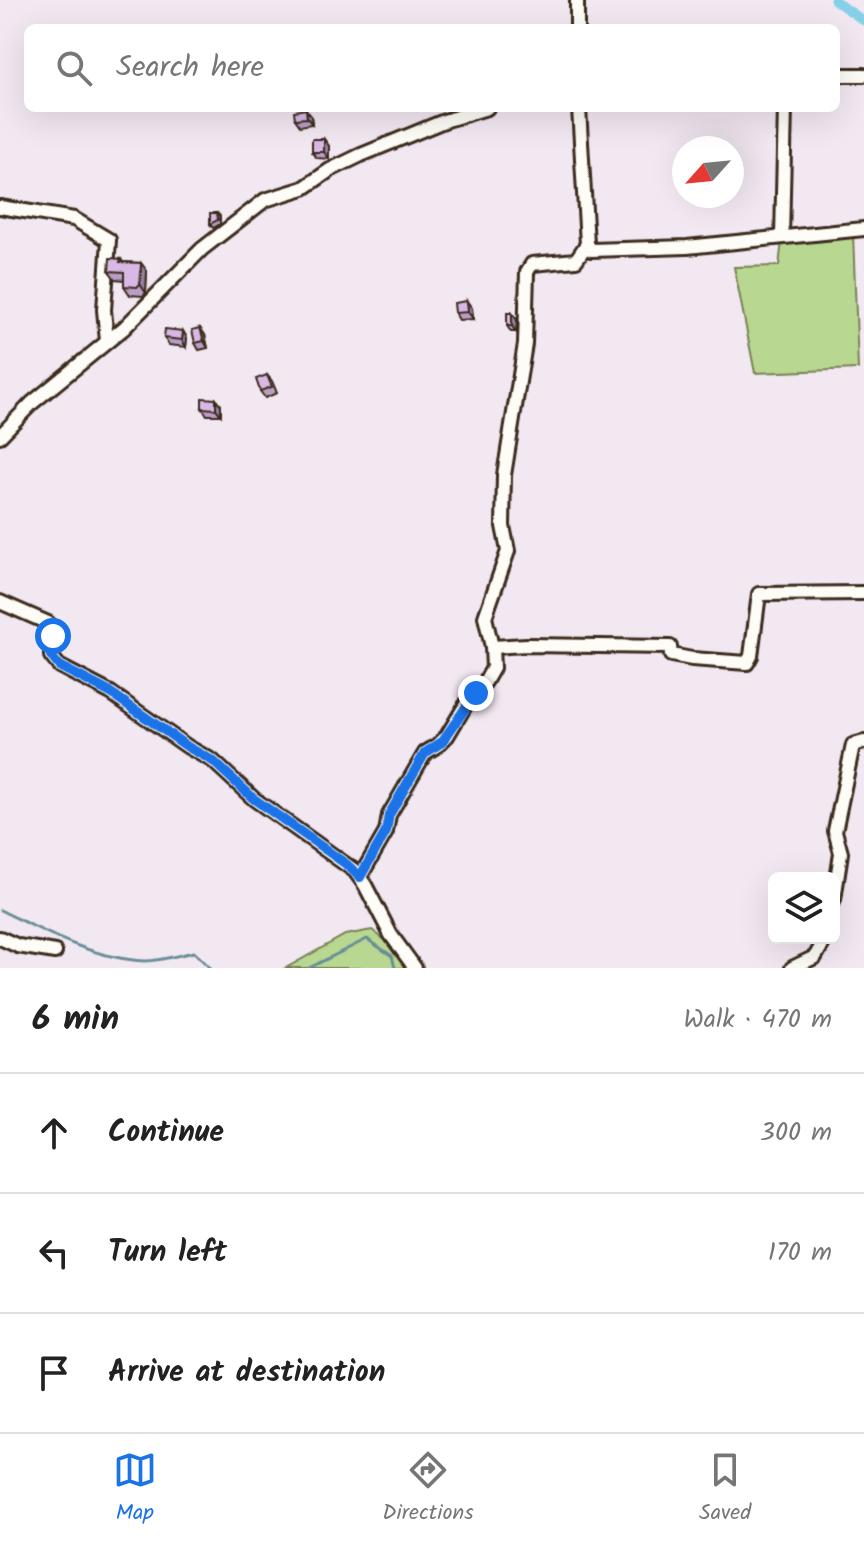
<!DOCTYPE html>
<html lang="en">
<head>
<meta charset="utf-8">
<style>
	:root { --surface:#fff; --page:#f2f2f2; --text:#222; --muted:#767676; --line:#e0e0e0; --accent:#1a73e8 }
	body { margin:0; font-family:Kalam,sans-serif; background:var(--page); color:var(--text) }
	.controls { position:absolute; right:24px; bottom:24px; display:grid; overflow:hidden; border-radius:12px; box-shadow:0 8px 32px #0002 }
	.controls button { width:72px; height:72px; display:grid; place-items:center; padding:0; border:0; border-bottom:2px solid var(--line); background:var(--surface); color:var(--text); font:40px sans-serif }
	.compass { position:absolute; left:672px; top:136px; width:72px; height:72px; border-radius:50%; background:var(--surface); box-shadow:0 8px 32px #0002; rotate:243deg }
	.stop { position:absolute; width:24px; height:24px; margin:-18px; border:6px solid #1a73e8; border-radius:50%; background:#fff }
	.stop.end { background:#1a73e8; border-color:#fff; box-shadow:0 2px 8px #0008 }
	.list { margin:0; padding:0; list-style:none }
	h2 { display:flex; justify-content:space-between; align-items:center; height:104px; margin:0; padding:0 32px; font-size:34px }
	h2 small { font-size:26px; font-weight:400; color:var(--muted) }
	.list li { display:grid; grid-template-columns:52px 1fr auto; gap:24px; align-items:center; box-sizing:border-box; height:120px; padding:0 32px; border-top:2px solid var(--line) }
	.list b { display:block; font-size:30px; white-space:nowrap }
	.list em { font-size:26px; font-style:normal; color:var(--muted) }
	.icon { flex:none; width:44px; height:44px; fill:none; stroke:currentColor; stroke-width:2; stroke-linecap:round; stroke-linejoin:round }
	.map { position:relative; flex:none; width:864px; height:968px; overflow:hidden }
	.search { position:absolute; background:var(--surface); box-shadow:0 8px 32px #0002; left:24px; right:24px; top:24px; height:88px; display:flex; align-items:center; gap:20px; box-sizing:border-box; padding:0 28px; border-radius:12px; color:var(--muted); font-size:30px }
	.sheet { height:464px; background:var(--surface) }
	nav { display:flex; justify-content:space-around; align-items:center; box-sizing:border-box; height:112px; border-top:2px solid var(--line); background:var(--surface); font-size:22px; color:var(--muted) }
	nav a { display:grid; justify-items:center; gap:4px }
	nav .on { color:var(--accent) }
	.map>svg:first-child { display:block }
	.green { fill:#b8d790; stroke:#7a8057; stroke-width:2 }
	.lines { fill:none; stroke-linecap:round; stroke-linejoin:round }
	.stream { stroke:#688e97; stroke-width:3 }
	.canal { stroke:#86d0e7; stroke-width:9 }
	.minor-casing { stroke:#3b2a1e; stroke-width:18 }
	.minor { stroke:#fdfcf7; stroke-width:12 }
	.wall { fill:#ba9ec5; stroke:#3b2a1e; stroke-width:2 }
	.shaded-wall { fill:#9781a0; stroke:#3b2a1e; stroke-width:2 }
	.building { fill:#d8b8e5; stroke:#3b2a1e; stroke-width:2 }
	.route { stroke:#1a73e8; stroke-width:10 }
</style>
</head>
<body>
<div class="map">
<svg width="864" height="968" viewBox="0 0 864 968">
	<rect width="100%" height="100%" fill="#f2e8f2"/>
	<filter id="ink" filterUnits="userSpaceOnUse"><feTurbulence type="fractalNoise" baseFrequency=".0125" numOctaves="2"/><feDisplacementMap in="SourceGraphic" scale="16" xChannelSelector="R" yChannelSelector="G"/><feConvolveMatrix kernelMatrix="1 2 1 2 8 2 1 2 1" color-interpolation-filters="sRGB"/></filter>
	<g filter="url(#ink)">
		<!-- green -->
		<g class="green">
			<path d="M853 233 858 369 755 373 734 267 779 266 782 241Z"/>
			<path d="M372 930 390 944 407 968H286L345 935Z"/>
		</g>
		<g class="lines">
			<!-- stream -->
			<g class="stream">
				<path d="M0 910C45 932 94 959 145 961 161 961 179 955 194 952L210 968"/>
				<path d="M309 968 367 939 392 956 395 968"/>
			</g>
			<!-- canal -->
			<path class="canal" d="M834 0 864 21"/>
			<defs>
				<g id="minor">
					<path d="M577 0V28"/>
					<path d="M836 75H864"/>
					<path d="M579 108 587 244 591 250 687 247 864 229"/>
					<path d="M0 207 74 219 109 240 104 310 107 341"/>
					<path d="M782 237 785 108"/>
					<path d="M0 436 32 403 124 328 202 249 265 200 304 188 330 170 361 155 444 121 487 108"/>
					<path d="M0 602 48 623 52 632 51 656 59 666 111 693 188 747 213 761 254 799 355 871 365 885 391 935 415 968"/>
					<path d="M492 647 527 645 670 647 671 655 692 659 747 663 751 656 759 594 864 593"/>
					<path d="M360 877 386 832 389 815 425 753 438 745 447 736 468 701 485 682 493 668 492 647 485 617 508 551 503 526 504 475 525 344 527 272 532 264 576 260 587 244"/>
					<path d="M834 900 841 853 835 831 853 745 864 742"/>
					<path d="M0 938 18 946 55 952"/>
					<path d="M792 968 815 957 826 938"/>
				</g>
			</defs>
			<!-- minor casing -->
			<use href="#minor" class="minor-casing"/>
			<!-- minor -->
			<use href="#minor" class="minor"/>
		</g>
		<!-- wall -->
		<g class="wall">
			<path d="M311 116 312 124 300 126 295 119Z"/>
			<path d="M324 139 329 146V159L317 158 312 152Z"/>
			<path d="M217 213 220 216V224L213 228 210 224Z"/>
			<path d="M121 259 123 262 141 263 147 271 146 293 143 296 130 295 124 286V280L115 279 109 271Z"/>
			<path d="M472 308 473 319 459 320 455 313Z"/>
			<path d="M512 313 517 320 516 332H511L507 326Z"/>
			<path d="M200 328 205 335 208 348 199 350 195 343Z"/>
			<path d="M183 331 187 338 186 347 169 345 164 338Z"/>
			<path d="M267 375 272 381 277 393 265 398 260 391Z"/>
			<path d="M221 405V415H207L202 408Z"/>
		</g>
		<!-- shaded-wall -->
		<g class="shaded-wall">
			<path d="M306 109 311 116 312 124 307 118Z"/>
			<path d="M324 139 329 146V159L324 152Z"/>
			<path d="M141 263 147 271 146 293 140 284Z"/>
			<path d="M467 301 472 308 473 319 468 312Z"/>
			<path d="M512 313 517 320 516 332 512 326Z"/>
			<path d="M200 328 205 335 208 348 204 341Z"/>
			<path d="M183 331 187 338 186 347 182 340Z"/>
			<path d="M216 399 221 405V415L216 409Z"/>
		</g>
		<!-- building -->
		<g class="building">
			<path d="M306 109 307 118 295 119 294 111Z"/>
			<rect x="312" y="139" width="12" height="13"/>
			<path d="M210 213H217L218 220 210 224Z"/>
			<path d="M110 258 121 259 120 262 141 263 140 284 137 287 124 286V272L109 271Z"/>
			<path d="M467 301 468 312 455 313 454 303Z"/>
			<rect x="507" y="313" width="5" height="13"/>
			<path d="M200 328 204 341 195 343 192 330Z"/>
			<path d="M165 329 183 331 182 340 164 338Z"/>
			<path d="M267 375 272 387 260 391 256 379Z"/>
			<path d="M202 398 216 399V409L202 408Z"/>
		</g>
	</g>
	<g class="lines" filter="url(#ink)">
		<!-- route -->
		<path class="route" d="M53 636 51 656 59 666 111 693 188 747 213 761 254 799 346 864 360 877 386 832 389 815 425 753 442 742 476 693"/>
	</g>
</svg>
<div class="controls">
<button><svg class="icon" aria-label="layers" viewBox="0 0 24 24"><path d="M12 4l9 5-9 5-9-5zM3 14l9 5 9-5"/></svg></button>
</div>
<svg class="compass" viewBox="-18 -18 36 36"><path d="M0-13l5 13h-10z" fill="#e53935"/><path d="M0 13l5-13h-10z" fill="#767676"/></svg>
<div class="stop" style="left:53px;top:636px"></div>
<div class="stop end" style="left:476px;top:693px"></div>
<div class="search"><svg class="icon" aria-label="search" viewBox="0 0 24 24"><circle cx="10" cy="10" r="6"/><path d="M15 15l6 6"/></svg>Search here</div>
</div>
<section class="sheet">
<h2>6 min<small>Walk · 470 m</small></h2>
<ul class="list">
<li><svg class="icon" aria-label="ahead" viewBox="0 0 24 24"><path d="M12 20V5M6 11l6-6 6 6"/></svg><div><b>Continue</b></div><em>300 m</em></li>
<li><svg class="icon" aria-label="left" viewBox="0 0 24 24"><path d="M17 20v-9H6M10 6l-5 5 5 5"/></svg><div><b>Turn left</b></div><em>170 m</em></li>
<li><svg class="icon" aria-label="arrive" viewBox="0 0 24 24"><path d="M6 21V4h12l-3 4 3 4H6"/></svg><div><b>Arrive at destination</b></div></li>
</ul>
</section>
<nav>
<a class="on"><svg class="icon" aria-label="map" viewBox="0 0 24 24"><path d="M3 6l6-2 6 2 6-2v14l-6 2-6-2-6 2zM9 4v14M15 6v14"/></svg>Map</a>
<a><svg class="icon" aria-label="directions" viewBox="0 0 24 24"><path d="M12 3l9 9-9 9-9-9zM9 14v-3h6M13 9l2 2-2 2"/></svg>Directions</a>
<a><svg class="icon" aria-label="saved" viewBox="0 0 24 24"><path d="M7 4h10v16l-5-4-5 4z"/></svg>Saved</a>
</nav>
</body>
</html>
